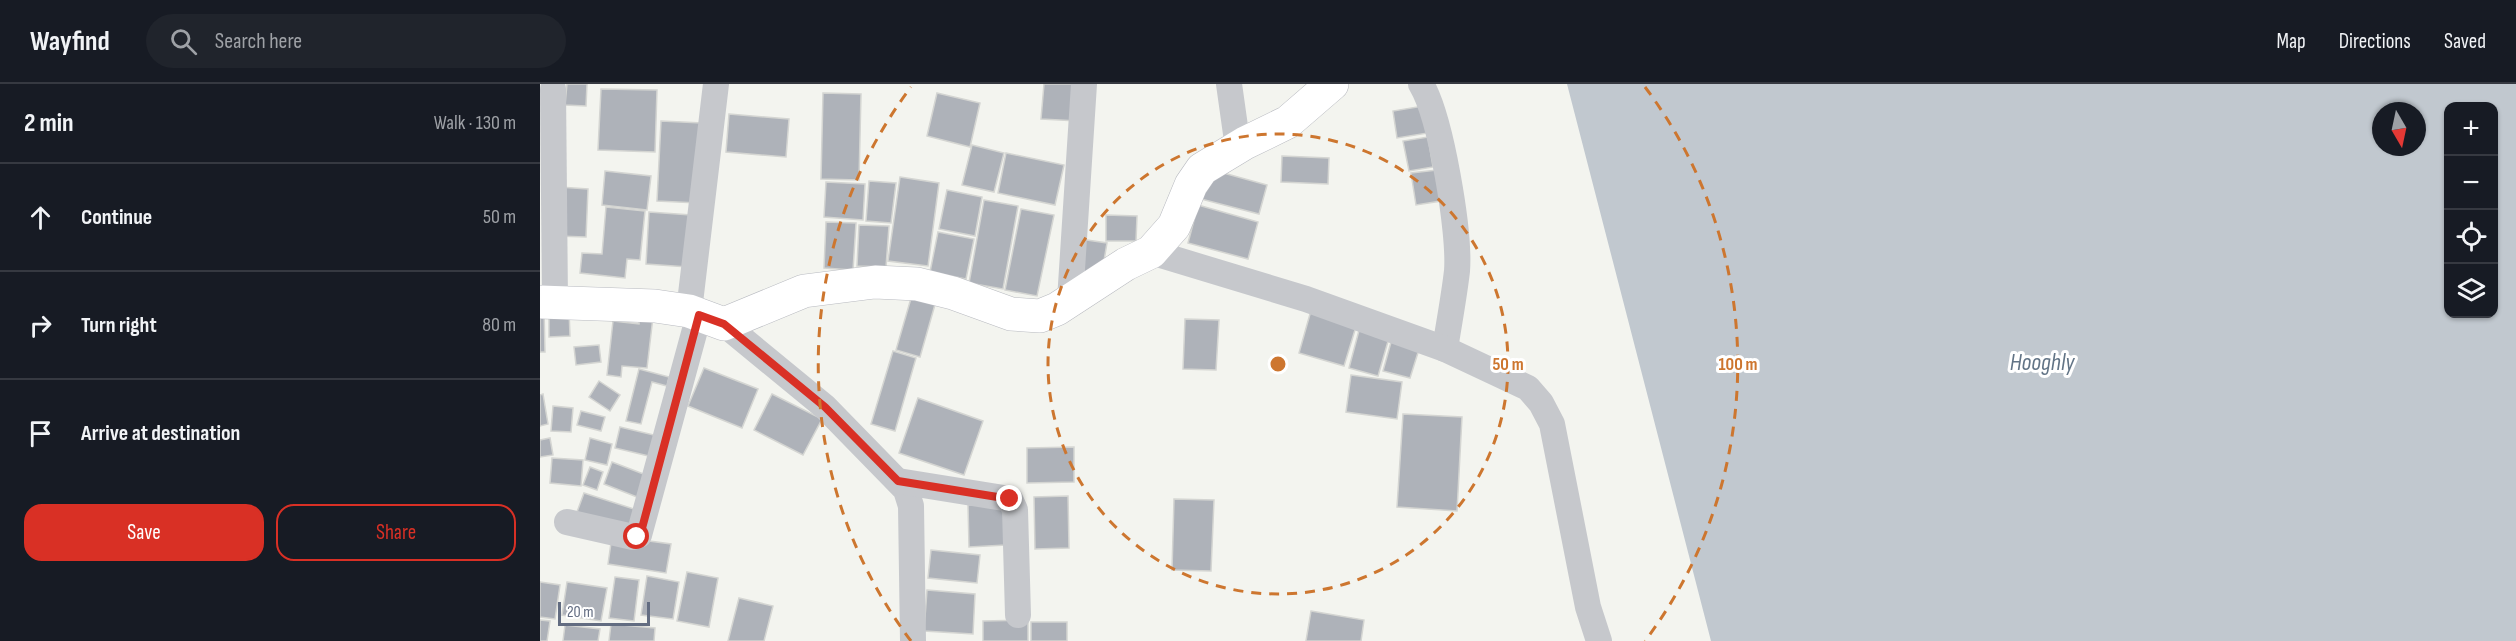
<!DOCTYPE html>
<html lang="en">
<head>
<meta charset="utf-8">
<style>
	:root { --surface:#171b24; --page:#20242c; --text:#f1f3f6; --muted:#9ea1a6; --line:#363941; --accent:#d93025 }
	body { margin:0; font-family:"Sofia Sans Condensed",sans-serif; background:var(--page); color:var(--text) }
	.controls { position:absolute; right:18px; top:18px; display:grid; overflow:hidden; border-radius:12px; box-shadow:0 2px 4px #0004 }
	.controls button { width:54px; height:54px; display:grid; place-items:center; padding:0; border:0; border-bottom:2px solid var(--line); background:var(--surface); color:var(--text); font:30px sans-serif }
	.compass { position:absolute; left:1832px; top:18px; width:54px; height:54px; border-radius:50%; background:var(--surface); box-shadow:0 2px 4px #0004; rotate:171deg }
	.scale { position:absolute; left:18px; bottom:15px; width:92px; box-sizing:border-box; padding-left:6px; border:3px solid #626c81; border-top:0; font-size:16px; line-height:21px; white-space:nowrap; color:#626c81; -webkit-text-stroke:4px #fff; paint-order:stroke }
	.stop { position:absolute; width:18px; height:18px; margin:-14px; border:4px solid #d93025; border-radius:50%; background:#fff }
	.stop.end { background:#d93025; border-color:#fff; box-shadow:0 2px 6px #0008 }
	.list { margin:0; padding:0; list-style:none }
	h2 { display:flex; justify-content:space-between; align-items:center; height:78px; margin:0; padding:0 24px; font-size:26px }
	h2 small { font-size:20px; font-weight:400; color:var(--muted) }
	.list li { display:grid; grid-template-columns:39px 1fr auto; gap:18px; align-items:center; box-sizing:border-box; height:108px; padding:0 24px; border-top:2px solid var(--line) }
	.list b { display:block; font-size:22px; white-space:nowrap }
	.list em { font-size:20px; font-style:normal; color:var(--muted) }
	.actions { display:flex; gap:12px; padding:18px 24px }
	.actions a { flex:1; padding:14px 0; border:2px solid var(--accent); border-radius:18px; text-align:center; font-size:21px; color:var(--accent) }
	.actions .main { background:var(--accent); color:#fff }
	.icon { flex:none; width:33px; height:33px; fill:none; stroke:currentColor; stroke-width:2; stroke-linecap:round; stroke-linejoin:round }
	.map { position:relative; flex:none; width:1976px; height:557px; overflow:hidden }
	header { display:flex; align-items:center; gap:36px; box-sizing:border-box; height:84px; padding:0 30px; background:var(--surface); border-bottom:2px solid var(--line) }
	header strong { font-size:28px }
	nav { display:flex; gap:33px; margin-inline-start:auto; font-size:21px }
	.search { width:420px; height:54px; background:var(--page); display:flex; align-items:center; gap:15px; box-sizing:border-box; padding:0 21px; border-radius:33px; color:var(--muted); font-size:22px }
	main { display:flex }
	aside { flex:1; background:var(--surface) }
	.map>svg:first-child { display:block }
	.water { fill:#c1c8cf; fill-rule:evenodd }
	.building { fill:#aeb2b9; stroke:#d4d5d2; stroke-width:1.5 }
	.lines { fill:none; stroke-linecap:round; stroke-linejoin:round }
	.secondary-casing { stroke:#b8bac0; stroke-width:34 }
	.street { stroke:#c6c8cc; stroke-width:26 }
	.secondary { stroke:#fff; stroke-width:33 }
	.route { stroke:#d93025; stroke-width:8 }
	.ring { fill:none; stroke:#cd762f; stroke-width:3; stroke-dasharray:10 8 }
	.labels { text-anchor:middle; stroke-width:6; stroke-linejoin:round; paint-order:stroke }
	.water-label { font-size:24px; font-style:italic; fill:#627486; stroke:#fff }
	.centre { fill:#cd762f; stroke:#fff; stroke-width:3 }
	.ring-label { font-size:18px; text-anchor:middle; font-weight:bold; fill:#cd762f; stroke:#fff; stroke-width:6; stroke-linejoin:round; paint-order:stroke }
</style>
</head>
<body>
<header>
<strong>Wayfind</strong>
<div class="search"><svg class="icon" aria-label="search" viewBox="0 0 24 24"><circle cx="10" cy="10" r="6"/><path d="M15 15l6 6"/></svg>Search here</div>
<nav><a>Map</a><a>Directions</a><a>Saved</a></nav>
</header>
<main>
<aside>
<h2>2 min<small>Walk · 130 m</small></h2>
<ul class="list">
<li><svg class="icon" aria-label="ahead" viewBox="0 0 24 24"><path d="M12 20V5M6 11l6-6 6 6"/></svg><div><b>Continue</b></div><em>50 m</em></li>
<li><svg class="icon" aria-label="right" viewBox="0 0 24 24"><path d="M7 20v-9h11M14 6l5 5-5 5"/></svg><div><b>Turn right</b></div><em>80 m</em></li>
<li><svg class="icon" aria-label="arrive" viewBox="0 0 24 24"><path d="M6 21V4h12l-3 4 3 4H6"/></svg><div><b>Arrive at destination</b></div></li>
</ul>
<div class="actions"><a class="main">Save</a><a>Share</a></div>
</aside>
<div class="map">
<svg width="1976" height="557" viewBox="0 0 1976 557">
	<rect width="100%" height="100%" fill="#f3f4ef"/>
	<!-- water -->
	<path class="water" d="M1027 0H1976V557H1171ZM1908 22H1954V230H1908ZM1841 27H1877V63H1841Z"/>
	<!-- building -->
	<g class="building">
		<path d="M27 0H47L46 22 25 21Z"/>
		<path d="M504 0H540L538 37 501 35Z"/>
		<path d="M61 5 117 6 115 68 58 66Z"/>
		<path d="M283 9 321 10 319 96 281 95Z"/>
		<path d="M397 9 440 19 430 63 387 52Z"/>
		<path d="M883 22 888 49 857 54 853 27Z"/>
		<path d="M189 30 249 35 246 73 186 68Z"/>
		<path d="M121 37 162 39 158 119 117 117Z"/>
		<path d="M888 53 893 83 869 87 863 57Z"/>
		<path d="M432 61 464 69 454 108 422 101Z"/>
		<path d="M466 69 524 81 515 121 458 109Z"/>
		<path d="M742 72 789 74 788 100 741 98Z"/>
		<path d="M669 85 727 101 719 130 661 115Z"/>
		<path d="M897 86 901 117 876 121 871 89Z"/>
		<path d="M65 87 111 92 107 126 62 121Z"/>
		<path d="M360 93 399 99 388 182 348 177Z"/>
		<path d="M329 97 356 99 351 139 326 137Z"/>
		<path d="M286 98 325 100 323 136 284 133Z"/>
		<path d="M19 103 48 105 46 153 17 152Z"/>
		<path d="M407 106 442 113 435 152 399 145Z"/>
		<path d="M444 116 478 122 463 205 429 199Z"/>
		<path d="M658 121 718 138 708 175 648 159Z"/>
		<path d="M66 123 105 127 100 176 87 175 85 194 40 189 42 169 62 170Z"/>
		<path d="M481 125 514 131 497 212 465 206Z"/>
		<path d="M109 128 151 131 148 183 106 180Z"/>
		<path d="M566 131 597 132 596 157H566Z"/>
		<path d="M286 138 316 139 313 186 284 184Z"/>
		<path d="M319 141 349 142 346 183 317 182Z"/>
		<path d="M398 148 434 155 426 195 390 188Z"/>
		<path d="M540 155 567 159 561 194 534 189Z"/>
		<path d="M374 204 398 210 380 273 356 266Z"/>
		<path d="M772 223 818 236 804 282 759 269Z"/>
		<path d="M4 224 5 268H0V225Z"/>
		<path d="M9 226H29L30 252 9 253Z"/>
		<path d="M100 232 113 233 107 284 82 282 81 293 67 291 73 237 99 240Z"/>
		<path d="M645 235 679 236 676 286 643 285Z"/>
		<path d="M821 239 851 247 838 292 809 284Z"/>
		<path d="M853 251 881 259 870 294 843 287Z"/>
		<path d="M59 261 61 278 36 281 34 263Z"/>
		<path d="M353 267 376 274 355 347 331 340Z"/>
		<path d="M164 284 218 305 202 344 148 322Z"/>
		<path d="M99 285 129 293 127 302 112 298 101 340 86 337Z"/>
		<path d="M811 291 862 298 857 335 806 328Z"/>
		<path d="M59 297 80 311 70 327 49 313Z"/>
		<path d="M3 310 8 340 0 342V311Z"/>
		<path d="M232 310 282 335 263 371 214 346Z"/>
		<path d="M378 314 443 337 424 391 359 369Z"/>
		<path d="M13 322 33 324 31 348 11 347Z"/>
		<path d="M41 327 65 333 61 347 37 341Z"/>
		<path d="M863 330 922 333 917 427 857 423Z"/>
		<path d="M80 343 118 352 113 373 75 364Z"/>
		<path d="M10 354 13 371 0 373V356Z"/>
		<path d="M50 354 72 360 67 381 45 376Z"/>
		<path d="M534 363V398L487 399V364Z"/>
		<path d="M12 374 43 376 41 402 10 399Z"/>
		<path d="M72 378 106 391 97 413 64 400Z"/>
		<path d="M50 383 63 388 57 406 43 401Z"/>
		<path d="M44 409 100 427 93 446 37 428Z"/>
		<path d="M528 412 529 464 495 465 494 413Z"/>
		<path d="M634 415 674 416 671 487 632 486Z"/>
		<path d="M465 419 466 461 429 463 428 421Z"/>
		<path d="M72 452 131 460 126 489 68 480Z"/>
		<path d="M391 466 440 471 437 499 388 494Z"/>
		<path d="M147 488 178 494 169 543 137 537Z"/>
		<path d="M107 492 139 498 133 535 101 531Z"/>
		<path d="M75 493 99 496 94 537 69 534Z"/>
		<path d="M0 498 20 501 15 535 0 533Z"/>
		<path d="M27 498 67 504 61 537 22 531Z"/>
		<path d="M387 506 435 510 433 550 384 547Z"/>
		<path d="M199 514 233 522 224 557H188Z"/>
		<path d="M771 527 824 536 821 557H766Z"/>
		<path d="M0 536 10 537 7 557H0Z"/>
		<path d="M488 536V557H443V537Z"/>
		<rect x="491" y="538" width="36" height="19"/>
		<path d="M71 540 115 544 114 557H69Z"/>
		<path d="M25 541 60 545 58 557H23Z"/>
	</g>
	<g class="lines">
		<defs>
			<path id="secondary" d="M0 218 115 222 149 227 184 240 264 207 335 198 377 200 413 209 471 230 500 232 517 225 586 180 611 168 634 142 651 101 662 85 705 59 748 38 792 0"/>
		</defs>
		<!-- secondary casing -->
		<use href="#secondary" class="secondary-casing"/>
		<!-- street -->
		<g class="street">
			<path d="M689 0 698 64"/>
			<path d="M881 0C901 33 920 148 917 187 914 213 909 239 905 265"/>
			<path d="M13 5 15 218"/>
			<path d="M611 168 766 215 905 265 988 304 1001 319 1012 340 1048 523 1059 557"/>
			<path d="M530 216 544 0"/>
			<path d="M149 227 176 0"/>
			<path d="M184 240 285 323 366 406 371 422 373 557"/>
			<path d="M358 397 470 415 475 426 478 531"/>
			<path d="M27 438 93 453 99 451 159 231"/>
		</g>
		<!-- secondary -->
		<use href="#secondary" class="secondary"/>
	</g>
	<g class="lines">
		<!-- route -->
		<path class="route" d="M97 453 101 448 159 231 184 240 285 323 358 397 470 415"/>
	</g>
	<!-- distance rings -->
	<g class="ring">
		<circle cx="738" cy="280" r="230"/>
		<path d="M371 557A460 460 0 0 1 371 3M1105 3A460 460 0 0 1 1105 557"/>
	</g>
	<g class="labels">
		<!-- water labels -->
		<g class="water-label">
			<text x="1502" y="286">Hooghly</text>
		</g>
	</g>
	<circle cx="738" cy="280" r="9" class="centre"/>
	<g class="ring-label">
		<text x="968" y="286">50 m</text>
		<text x="1198" y="286">100 m</text>
	</g>
</svg>
<div class="controls">
<button>+</button>
<button>−</button>
<button><svg class="icon" aria-label="locate" viewBox="0 0 24 24"><circle cx="12" cy="12" r="6"/><path d="M12 2v4M12 18v4M2 12h4M18 12h4"/></svg></button>
<button><svg class="icon" aria-label="layers" viewBox="0 0 24 24"><path d="M12 4l9 5-9 5-9-5zM3 14l9 5 9-5"/></svg></button>
</div>
<svg class="compass" viewBox="-18 -18 36 36"><path d="M0-13l5 13h-10z" fill="#e53935"/><path d="M0 13l5-13h-10z" fill="#9ea1a6"/></svg>
<div class="scale">20 m</div>
<div class="stop" style="left:97px;top:453px"></div>
<div class="stop end" style="left:470px;top:415px"></div>
</div>
</main>
</body>
</html>
